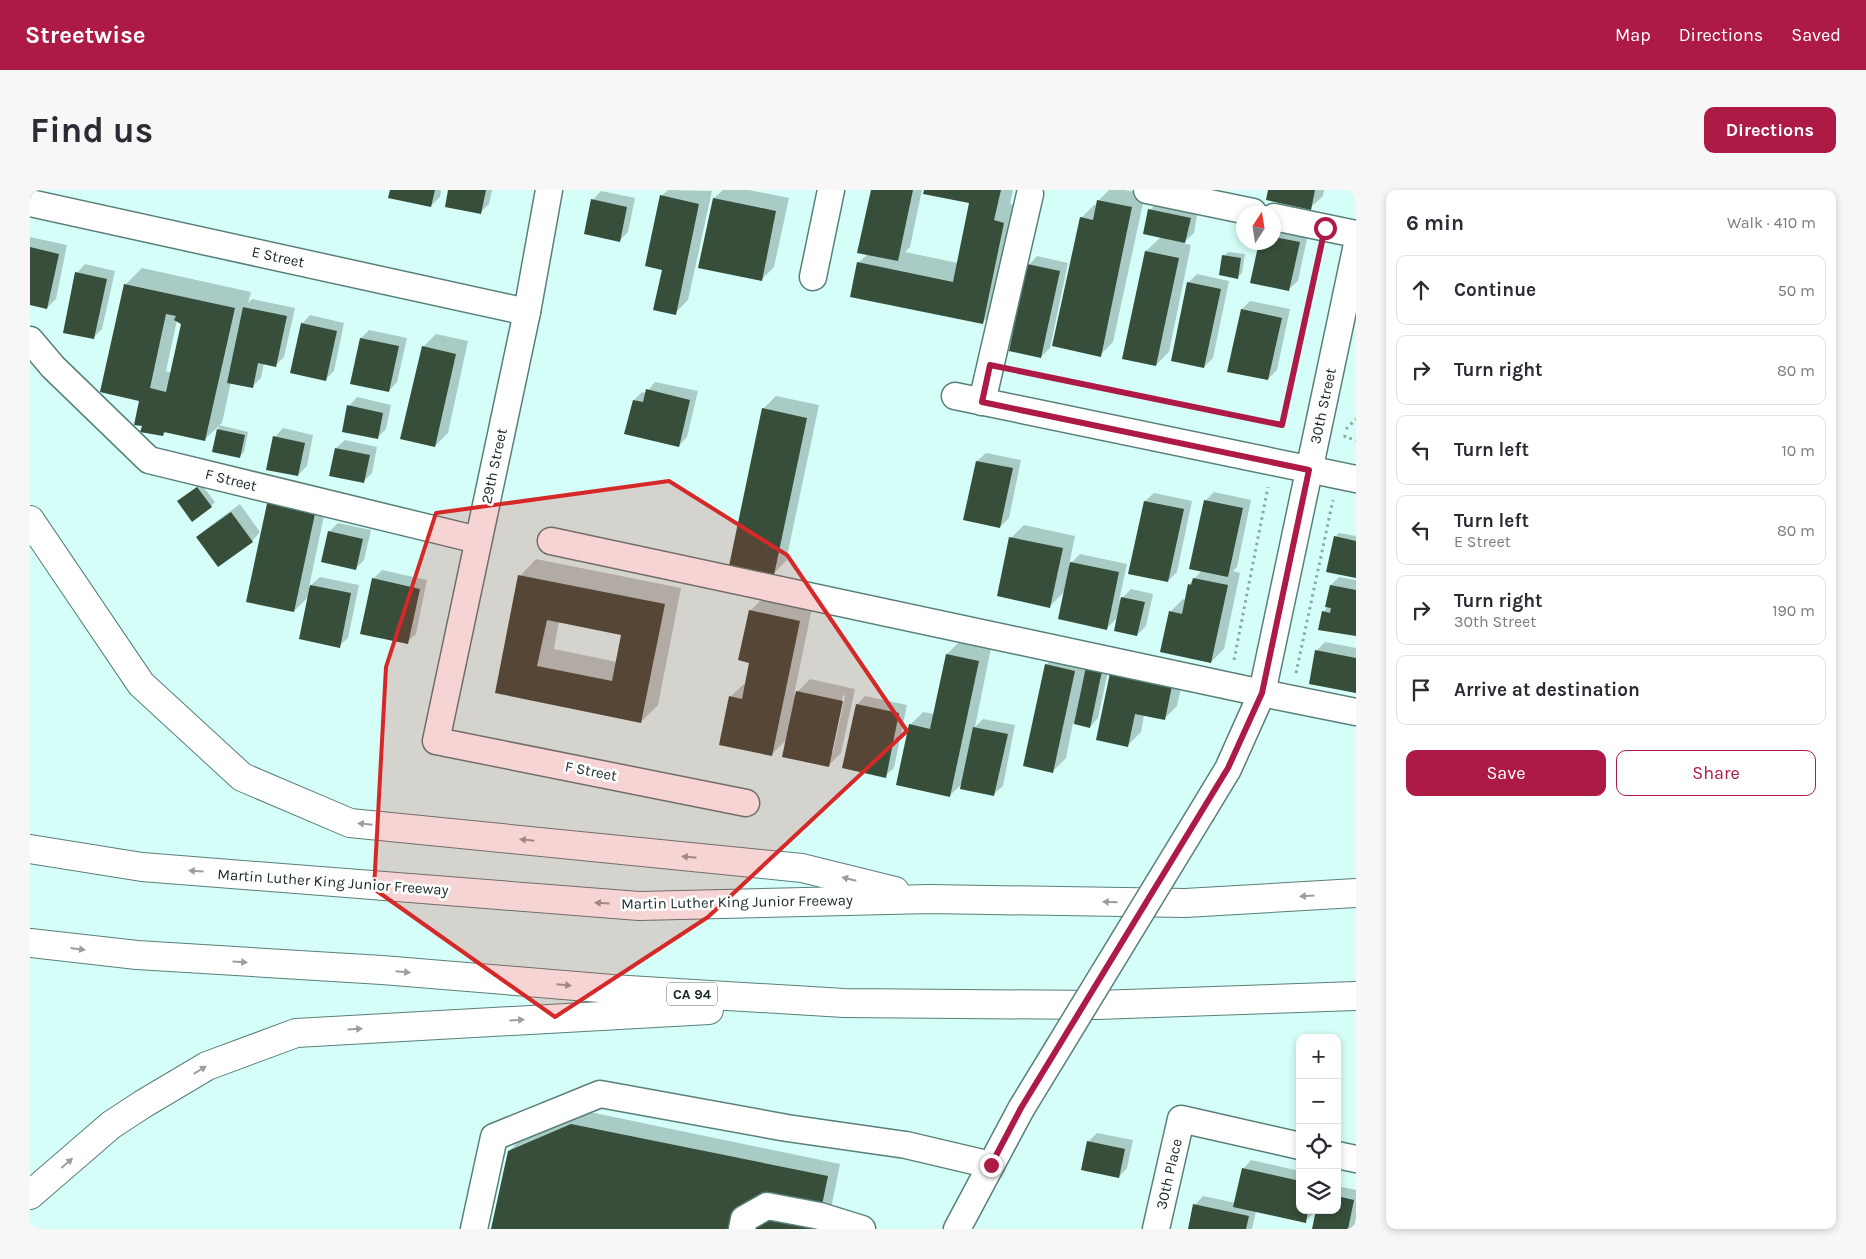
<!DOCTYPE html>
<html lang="en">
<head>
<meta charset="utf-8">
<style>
  body { margin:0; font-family:Karla,sans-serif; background:#f7f7f7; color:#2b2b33 }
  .controls { position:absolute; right:15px; bottom:15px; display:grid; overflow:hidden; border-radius:10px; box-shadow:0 2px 8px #0003 }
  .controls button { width:45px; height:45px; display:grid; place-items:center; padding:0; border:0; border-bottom:1px solid #e1e1e2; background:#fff; color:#2b2b33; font:25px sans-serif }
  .compass { position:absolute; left:1206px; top:15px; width:45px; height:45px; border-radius:50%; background:#fff; box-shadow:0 2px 8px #0003; rotate:12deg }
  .stop { position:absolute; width:15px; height:15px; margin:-11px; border:4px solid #ad1a46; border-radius:50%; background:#fff }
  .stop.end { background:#ad1a46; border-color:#fff; box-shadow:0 1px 5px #0008 }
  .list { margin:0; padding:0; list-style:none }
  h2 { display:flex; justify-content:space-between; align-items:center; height:65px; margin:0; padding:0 20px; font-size:21px }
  h2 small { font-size:16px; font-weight:400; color:#7c7c81 }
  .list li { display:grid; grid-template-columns:32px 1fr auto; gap:15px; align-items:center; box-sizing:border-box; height:70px; margin:0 10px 10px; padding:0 10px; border:1px solid #e1e1e2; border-radius:10px }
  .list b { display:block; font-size:19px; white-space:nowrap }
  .list p { margin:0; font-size:16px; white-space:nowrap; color:#7c7c81 }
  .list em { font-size:16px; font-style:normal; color:#7c7c81 }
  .actions { display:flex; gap:10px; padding:15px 20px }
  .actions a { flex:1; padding:11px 0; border:1px solid #ad1a46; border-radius:10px; text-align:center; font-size:18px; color:#ad1a46 }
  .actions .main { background:#ad1a46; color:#fff }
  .icon { flex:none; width:28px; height:28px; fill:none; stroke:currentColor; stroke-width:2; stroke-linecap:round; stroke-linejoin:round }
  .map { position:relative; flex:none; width:1326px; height:1039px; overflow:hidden; border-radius:10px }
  header { display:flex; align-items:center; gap:30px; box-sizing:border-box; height:70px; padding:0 25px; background:#ad1a46; color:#fff }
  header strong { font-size:24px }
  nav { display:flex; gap:28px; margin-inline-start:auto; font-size:18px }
  .intro { display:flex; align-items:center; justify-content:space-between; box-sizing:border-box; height:120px; padding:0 30px }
  h1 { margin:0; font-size:35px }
  .button { padding:12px 22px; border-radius:10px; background:#ad1a46; color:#fff; font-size:18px; font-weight:700 }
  main { display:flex; gap:30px; padding:0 30px }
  aside { flex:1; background:#fff; border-radius:10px; box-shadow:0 2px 8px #0003 }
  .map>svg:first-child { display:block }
  .shadow { fill:#0003; fill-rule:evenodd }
  .building { fill:#364e3a; fill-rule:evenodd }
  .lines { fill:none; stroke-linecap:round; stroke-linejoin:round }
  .minor-casing { stroke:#597f79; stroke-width:29 }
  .highway-casing { stroke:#597f79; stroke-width:30 }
  .path { stroke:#89a9a4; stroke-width:3; stroke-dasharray:2.5 4; stroke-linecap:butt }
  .minor { stroke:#fff; stroke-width:26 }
  .highway { stroke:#fff; stroke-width:28 }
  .minor-bridge-casing { stroke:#597f79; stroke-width:29; stroke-linecap:butt }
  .minor-bridge { stroke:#fff; stroke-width:26 }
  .oneway { fill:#989f9e }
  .route { stroke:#ad1a46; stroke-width:6 }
  .marked { fill:#d62828; fill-opacity:0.2; stroke:#d62828; stroke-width:4; stroke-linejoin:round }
  .labels { text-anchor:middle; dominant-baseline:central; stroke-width:5; stroke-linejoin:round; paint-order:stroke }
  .shield { fill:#fff; stroke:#5e6968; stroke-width:1 }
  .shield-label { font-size:14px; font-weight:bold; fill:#192927 }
  .street-label { font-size:15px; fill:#192927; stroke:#fff }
</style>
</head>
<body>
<header>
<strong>Streetwise</strong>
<nav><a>Map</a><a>Directions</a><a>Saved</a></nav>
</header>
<div class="intro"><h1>Find us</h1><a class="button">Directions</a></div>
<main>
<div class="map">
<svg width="1326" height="1039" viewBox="0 0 1326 1039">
  <rect width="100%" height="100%" fill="#d4fef7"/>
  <g class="shadow">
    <path d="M361 0H411L410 7 401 16Z"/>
    <path d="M420 0H462L459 14 450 23Z"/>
    <path d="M638 0 682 1 658 110 645 123 633 79 631 6Z"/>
    <path d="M693 0H719L759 8 744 77 731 90 670 77 684 8Z"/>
    <path d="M842 0H892L880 57 875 62 928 73 941 12 895 0H983L980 14 990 16 969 116 952 133 828 73 838 64Z"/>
    <path d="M1079 0H1094L1115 4 1083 152 1070 165 1051 28 1064 15H1067L1069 10Z"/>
    <path d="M1239 0H1294L1293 6 1280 18Z"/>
    <path d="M571 1 605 8 598 42 590 50 563 10Z"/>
    <path d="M1128 11 1168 20 1164 43 1153 53 1161 55 1139 162 1126 175 1116 61 1131 47 1120 20Z"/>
    <path d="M1244 37 1278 44 1268 91 1259 99 1244 52Z"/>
    <path d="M0 47 37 55 26 109 17 118 0 114Z"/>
    <path d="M1198 62 1215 64 1212 83 1208 87 1194 66Z"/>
    <path d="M1007 66 1038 73 1020 158 1011 167 999 75Z"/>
    <path d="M55 74 85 81 72 139 63 148 47 83Z"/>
    <path d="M112 78 221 102 218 113 222 109 265 118 254 167 246 175 234 173 231 188 222 197 201 192 192 233 189 235 218 242 214 262 210 266 183 261 189 236 175 249 137 241 133 245 113 235 95 95ZM147 130 153 134 142 183 136 181Z"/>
    <path d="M1167 84 1199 91 1183 168 1174 177 1158 93Z"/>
    <path d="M1220 111 1260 119 1247 180 1238 189 1212 119Z"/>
    <path d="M280 125 314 133 304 181 296 189 272 134Z"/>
    <path d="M339 140 377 148 367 192 359 201 331 148Z"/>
    <path d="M406 144 438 151 418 243 405 256 393 157Z"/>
    <path d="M625 192 668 201 657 247 649 256 604 210 612 202 616 203Z"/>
    <path d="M746 206 789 215 756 371 743 384 733 219Z"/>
    <path d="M327 207 361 215 356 239 347 248 319 216Z"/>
    <path d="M253 238 283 245 277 276 268 285 245 247Z"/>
    <path d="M315 250 347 257 342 283 333 292 306 258Z"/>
    <path d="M956 263 991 270 979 328 970 337 935 329 947 271Z"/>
    <path d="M171 294 185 312 181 316 152 308Z"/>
    <path d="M252 297 298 307 279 397 290 387 329 395 318 448 309 456 279 406 264 421Z"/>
    <path d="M1184 302 1221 310 1207 377 1203 381 1210 383 1194 459 1181 472 1140 422 1153 409 1156 410 1159 395 1172 380 1175 311Z"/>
    <path d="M1124 303 1162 311 1147 382 1138 391 1115 311Z"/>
    <path d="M210 314 230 342 222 351 167 347 176 339Z"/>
    <path d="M308 333 341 340 334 370 326 378 299 342Z"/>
    <path d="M994 335 1045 346 1039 375 1050 364 1097 374 1089 411 1101 399 1123 404 1116 436 1107 445 1088 427 1077 438 1035 401 1020 416 981 348Z"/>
    <path d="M1309 343 1326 346V387L1305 347Z"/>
    <path d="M506 369 651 398 628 515 611 532 466 502 490 386ZM529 431 593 444 587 472 524 459Z"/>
    <path d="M352 380 397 390 386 444 377 452 343 389Z"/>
    <path d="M1309 387 1326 390V445L1293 422 1298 417 1301 395Z"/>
    <path d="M733 408 782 418 764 505 780 489 825 499 811 563 798 576 757 549 741 565 701 506 714 494H716L721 472 720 421ZM813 505 815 506 803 562H801Z"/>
    <path d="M930 451 961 458 945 537 953 529 985 535 973 596 964 604 933 593 920 605 880 535 893 522 904 524 917 464Z"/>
    <path d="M1295 452 1326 458V502L1287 460Z"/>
    <path d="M1029 462 1057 468 1055 480 1066 469 1080 472 1068 528 1060 537 1043 533 1036 568 1023 581 1016 475Z"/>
    <path d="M1094 471 1154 484 1147 516 1134 529 1114 525 1111 542 1098 555Z"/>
    <path d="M835 506 877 515 864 578 855 586 827 515Z"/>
    <path d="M555 921 810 974 797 1039H462L479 961 492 948Z"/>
    <path d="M1067 943 1103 950 1097 978 1089 987 1053 979 1059 951Z"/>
    <path d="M1221 970 1270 981V1020H1284V1023L1275 1031 1226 1021 1222 1039H1159L1165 1015 1173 1006 1206 1013 1213 979Z"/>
    <path d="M1307 996 1326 1000V1029L1324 1039H1283L1307 1020Z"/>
  </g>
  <g class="building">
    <path d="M360 0H405L401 17 358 8Z"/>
    <path d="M418 0H456L451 24 415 17Z"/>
    <path d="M841 0H883L868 71 827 63Z"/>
    <path d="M894 0H971L964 30 974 33 953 134 820 107 827 72 923 92 939 13 893 4Z"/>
    <path d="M1238 0H1285L1281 20 1236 10Z"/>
    <path d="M630 5 669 14 646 125 623 120 632 80 615 76Z"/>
    <path d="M683 8 746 21 732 91 668 78Z"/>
    <path d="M561 9 597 17 590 52 554 44Z"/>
    <path d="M1067 10 1102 17 1071 167 1022 156 1050 27 1063 30Z"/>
    <path d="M1118 19 1161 28 1155 53 1113 44Z"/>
    <path d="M1244 47 1270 52 1259 101 1220 93 1229 52H1244Z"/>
    <path d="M0 57 29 64 17 119 0 115Z"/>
    <path d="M1115 61 1149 68 1126 176 1092 169Z"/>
    <path d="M1192 65 1211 68 1208 89 1189 85Z"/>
    <path d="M997 74 1030 81 1011 168 979 161Z"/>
    <path d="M45 82 77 89 64 149 33 143Z"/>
    <path d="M1157 92 1191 99 1174 178 1141 171Z"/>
    <path d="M94 94 205 118 175 251 134 242 133 246 110 242 112 236 104 235 109 211 70 202ZM136 124 146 126 144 130 151 134 136 202 120 198Z"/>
    <path d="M213 117 257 126 246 177 228 173 223 198 197 193Z"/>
    <path d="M1211 119 1252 128 1238 190 1197 182Z"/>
    <path d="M271 133 307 141 296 191 260 183Z"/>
    <path d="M330 148 369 156 359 202 320 194Z"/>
    <path d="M392 156 426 164 405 257 370 249Z"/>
    <path d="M616 199 660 210 649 257 594 244 603 210 613 212Z"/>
    <path d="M317 215 353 223 348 249 312 242Z"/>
    <path d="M732 218 777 228 744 385 699 376Z"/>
    <path d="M187 239 215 245 210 268 182 262Z"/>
    <path d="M243 246 275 253 268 286 236 280Z"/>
    <path d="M305 258 340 265 334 293 299 286Z"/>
    <path d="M946 271 983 278 970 338 933 330Z"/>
    <path d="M167 297 182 317 162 332 147 311Z"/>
    <path d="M238 309 286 319 264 422 216 412Z"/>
    <path d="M1174 310 1213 318 1198 387 1159 379Z"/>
    <path d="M1114 311 1154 319 1138 392 1098 384Z"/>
    <path d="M201 322 223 352 188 377 166 347Z"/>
    <path d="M298 341 333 349 326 380 291 372Z"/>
    <path d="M1304 346 1326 351V388L1296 382Z"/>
    <path d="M979 347 1033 358 1020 418 967 406Z"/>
    <path d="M1040 372 1089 382 1077 440 1028 429Z"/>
    <path d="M488 385 635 414 611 533 465 503ZM517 430 591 445 582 491 507 476Z"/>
    <path d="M342 388 390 399 378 454 330 444Z"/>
    <path d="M1163 388 1198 395 1181 473 1130 462 1139 421 1152 424 1158 394 1161 395Z"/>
    <path d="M280 395 321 403 310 458 269 449Z"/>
    <path d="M1300 395 1326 400V446L1288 440 1292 421 1300 423 1301 418 1295 417Z"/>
    <path d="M1091 407 1115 412 1107 446 1084 441Z"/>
    <path d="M719 420 770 431 742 566 689 555 699 506 712 509 719 473 708 470Z"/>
    <path d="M1285 460 1326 468V503L1279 494Z"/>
    <path d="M916 464 949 471 920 607 866 595 879 534 900 539Z"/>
    <path d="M1015 474 1045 481 1023 583 993 576Z"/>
    <path d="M1056 477 1072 481 1060 538 1044 534Z"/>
    <path d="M1080 483 1142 496 1135 530 1105 524 1098 557 1066 550Z"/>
    <path d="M766 501 813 511 799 577 752 567Z"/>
    <path d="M826 514 869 523 856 588 812 578Z"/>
    <path d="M943 537 978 544 964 606 930 599Z"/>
    <path d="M541 934 798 986 787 1039H461L478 961Z"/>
    <path d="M1057 951 1095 959 1089 988 1051 980Z"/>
    <path d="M1212 978 1270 991V1020H1278L1276 1033 1203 1017Z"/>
    <path d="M1307 1006 1324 1010 1318 1039H1282L1286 1020H1307Z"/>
    <path d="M1163 1014 1219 1026 1216 1039H1158Z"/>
  </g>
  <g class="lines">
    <defs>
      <g id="minor">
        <path d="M519 0 497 122 406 551 716 613"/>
        <path d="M1117 0 1223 22"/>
        <path d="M0 13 497 122"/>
        <path d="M1244 27 1326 44"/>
        <path d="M783 87 801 0"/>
        <path d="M0 150 23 177 119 270 448 350"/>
        <path d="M925 206 1326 289"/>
        <path d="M952 212 1000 4"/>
        <path d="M521 351 1232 503 1326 522"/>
        <path d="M1172 622 1198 579 1232 503 1326 59"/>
        <path d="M1307 965 1326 969"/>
        <path d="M444 1039 464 947 570 904 757 938 876 955 961 975"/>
        <path d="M712 1039 714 1029 737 1016 790 1026 832 1039"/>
        <path d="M927 1039 991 919"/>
        <path d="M1126 1039 1151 929 1270 956"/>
      </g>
      <g id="highway">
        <path d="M0 330 111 494 212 587 320 633 772 678 865 701"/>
        <path d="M0 659 112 677 609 716 900 709 1155 713 1326 703"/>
        <path d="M0 753 107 765 352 780 582 799 814 813 1067 815 1326 806"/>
        <path d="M0 1005 81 935 113 914 177 876 266 843 679 820"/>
      </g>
    </defs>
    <use href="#minor" class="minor-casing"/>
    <use href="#highway" class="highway-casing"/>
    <g class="path">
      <path d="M986 180 1252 235 1289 63"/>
      <path d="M1316 239 1326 229"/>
      <path d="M1315 245V247L1326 250"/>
      <path d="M1204 470 1238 297"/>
      <path d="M1266 483 1303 310"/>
    </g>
    <use href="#minor" class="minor"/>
    <use href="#highway" class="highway"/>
    <defs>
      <path id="minor-bridge" d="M991 919 1172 622"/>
    </defs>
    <use href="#minor-bridge" class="minor-bridge-casing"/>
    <use href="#minor-bridge" class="minor-bridge"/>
  </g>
  <defs><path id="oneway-solid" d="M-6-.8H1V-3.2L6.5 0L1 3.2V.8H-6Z" transform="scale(1.25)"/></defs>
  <g class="oneway">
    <use href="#oneway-solid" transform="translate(335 634) rotate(-174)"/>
    <use href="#oneway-solid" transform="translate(497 650) rotate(-174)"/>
    <use href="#oneway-solid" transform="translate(659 667) rotate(-174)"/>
    <use href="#oneway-solid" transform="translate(166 681) rotate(-176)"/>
    <use href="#oneway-solid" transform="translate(819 689) rotate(-166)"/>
    <use href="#oneway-solid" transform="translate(1277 706) rotate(177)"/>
    <use href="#oneway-solid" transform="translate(1080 712) rotate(-179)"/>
    <use href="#oneway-solid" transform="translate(572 713) rotate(-176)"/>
    <use href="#oneway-solid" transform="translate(48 759) rotate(7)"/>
    <use href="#oneway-solid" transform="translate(210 772) rotate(3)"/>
    <use href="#oneway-solid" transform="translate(373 782) rotate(5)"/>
    <use href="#oneway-solid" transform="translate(534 795) rotate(5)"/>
    <use href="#oneway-solid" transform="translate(487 830) rotate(-3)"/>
    <use href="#oneway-solid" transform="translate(325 839) rotate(-4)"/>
    <use href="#oneway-solid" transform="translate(170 880) rotate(-31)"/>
    <use href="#oneway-solid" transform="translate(37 973) rotate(-41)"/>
  </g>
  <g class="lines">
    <path class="route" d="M961 975 991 918 1198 578 1232 503 1279 280 952 212 960 175 1252 235 1295 38"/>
  </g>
  <path class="marked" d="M639 291 757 365 877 541 678 727 525 827 344 699 356 477 406 323Z"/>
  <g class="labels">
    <rect class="shield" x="637" y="792.5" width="50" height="23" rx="4"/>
    <g class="shield-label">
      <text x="662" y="804">CA 94</text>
    </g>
    <g class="street-label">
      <text transform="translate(248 67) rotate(12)">E Street</text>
      <text transform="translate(1293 216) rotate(-78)">30th Street</text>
      <text transform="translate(464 276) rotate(-78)">29th Street</text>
      <text transform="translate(201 290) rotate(14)">F Street</text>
      <text transform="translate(561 581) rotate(11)">F Street</text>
      <text transform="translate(303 692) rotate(4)">Martin Luther King Junior Freeway</text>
      <text transform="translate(707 712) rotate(-1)">Martin Luther King Junior Freeway</text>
      <text transform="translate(1139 984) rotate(-77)">30th Place</text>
    </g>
  </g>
</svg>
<div class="controls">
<button>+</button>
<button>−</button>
<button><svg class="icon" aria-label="locate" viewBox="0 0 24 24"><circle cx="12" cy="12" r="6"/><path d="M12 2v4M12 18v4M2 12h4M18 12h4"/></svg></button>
<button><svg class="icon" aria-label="layers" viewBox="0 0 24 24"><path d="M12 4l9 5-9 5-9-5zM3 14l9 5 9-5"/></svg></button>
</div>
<svg class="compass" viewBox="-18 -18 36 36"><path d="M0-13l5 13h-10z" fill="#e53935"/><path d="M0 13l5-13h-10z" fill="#7c7c81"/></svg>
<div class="stop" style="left:1295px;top:38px"></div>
<div class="stop end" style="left:961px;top:975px"></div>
</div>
<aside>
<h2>6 min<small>Walk · 410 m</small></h2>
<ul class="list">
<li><svg class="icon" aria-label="ahead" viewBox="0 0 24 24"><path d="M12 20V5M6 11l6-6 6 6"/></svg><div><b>Continue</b></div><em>50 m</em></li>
<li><svg class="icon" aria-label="right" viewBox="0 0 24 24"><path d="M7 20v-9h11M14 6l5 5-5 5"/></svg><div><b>Turn right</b></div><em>80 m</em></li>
<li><svg class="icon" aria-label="left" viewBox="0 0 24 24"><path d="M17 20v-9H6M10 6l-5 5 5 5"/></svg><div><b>Turn left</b></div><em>10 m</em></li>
<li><svg class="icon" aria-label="left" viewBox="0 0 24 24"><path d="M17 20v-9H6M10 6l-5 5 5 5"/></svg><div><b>Turn left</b><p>E Street</p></div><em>80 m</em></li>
<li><svg class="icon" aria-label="right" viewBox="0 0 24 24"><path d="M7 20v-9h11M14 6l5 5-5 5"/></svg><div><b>Turn right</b><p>30th Street</p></div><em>190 m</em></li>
<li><svg class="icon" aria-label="arrive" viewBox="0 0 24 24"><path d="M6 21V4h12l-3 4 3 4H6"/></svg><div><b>Arrive at destination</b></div></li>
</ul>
<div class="actions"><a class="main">Save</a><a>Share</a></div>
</aside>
</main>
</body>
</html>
